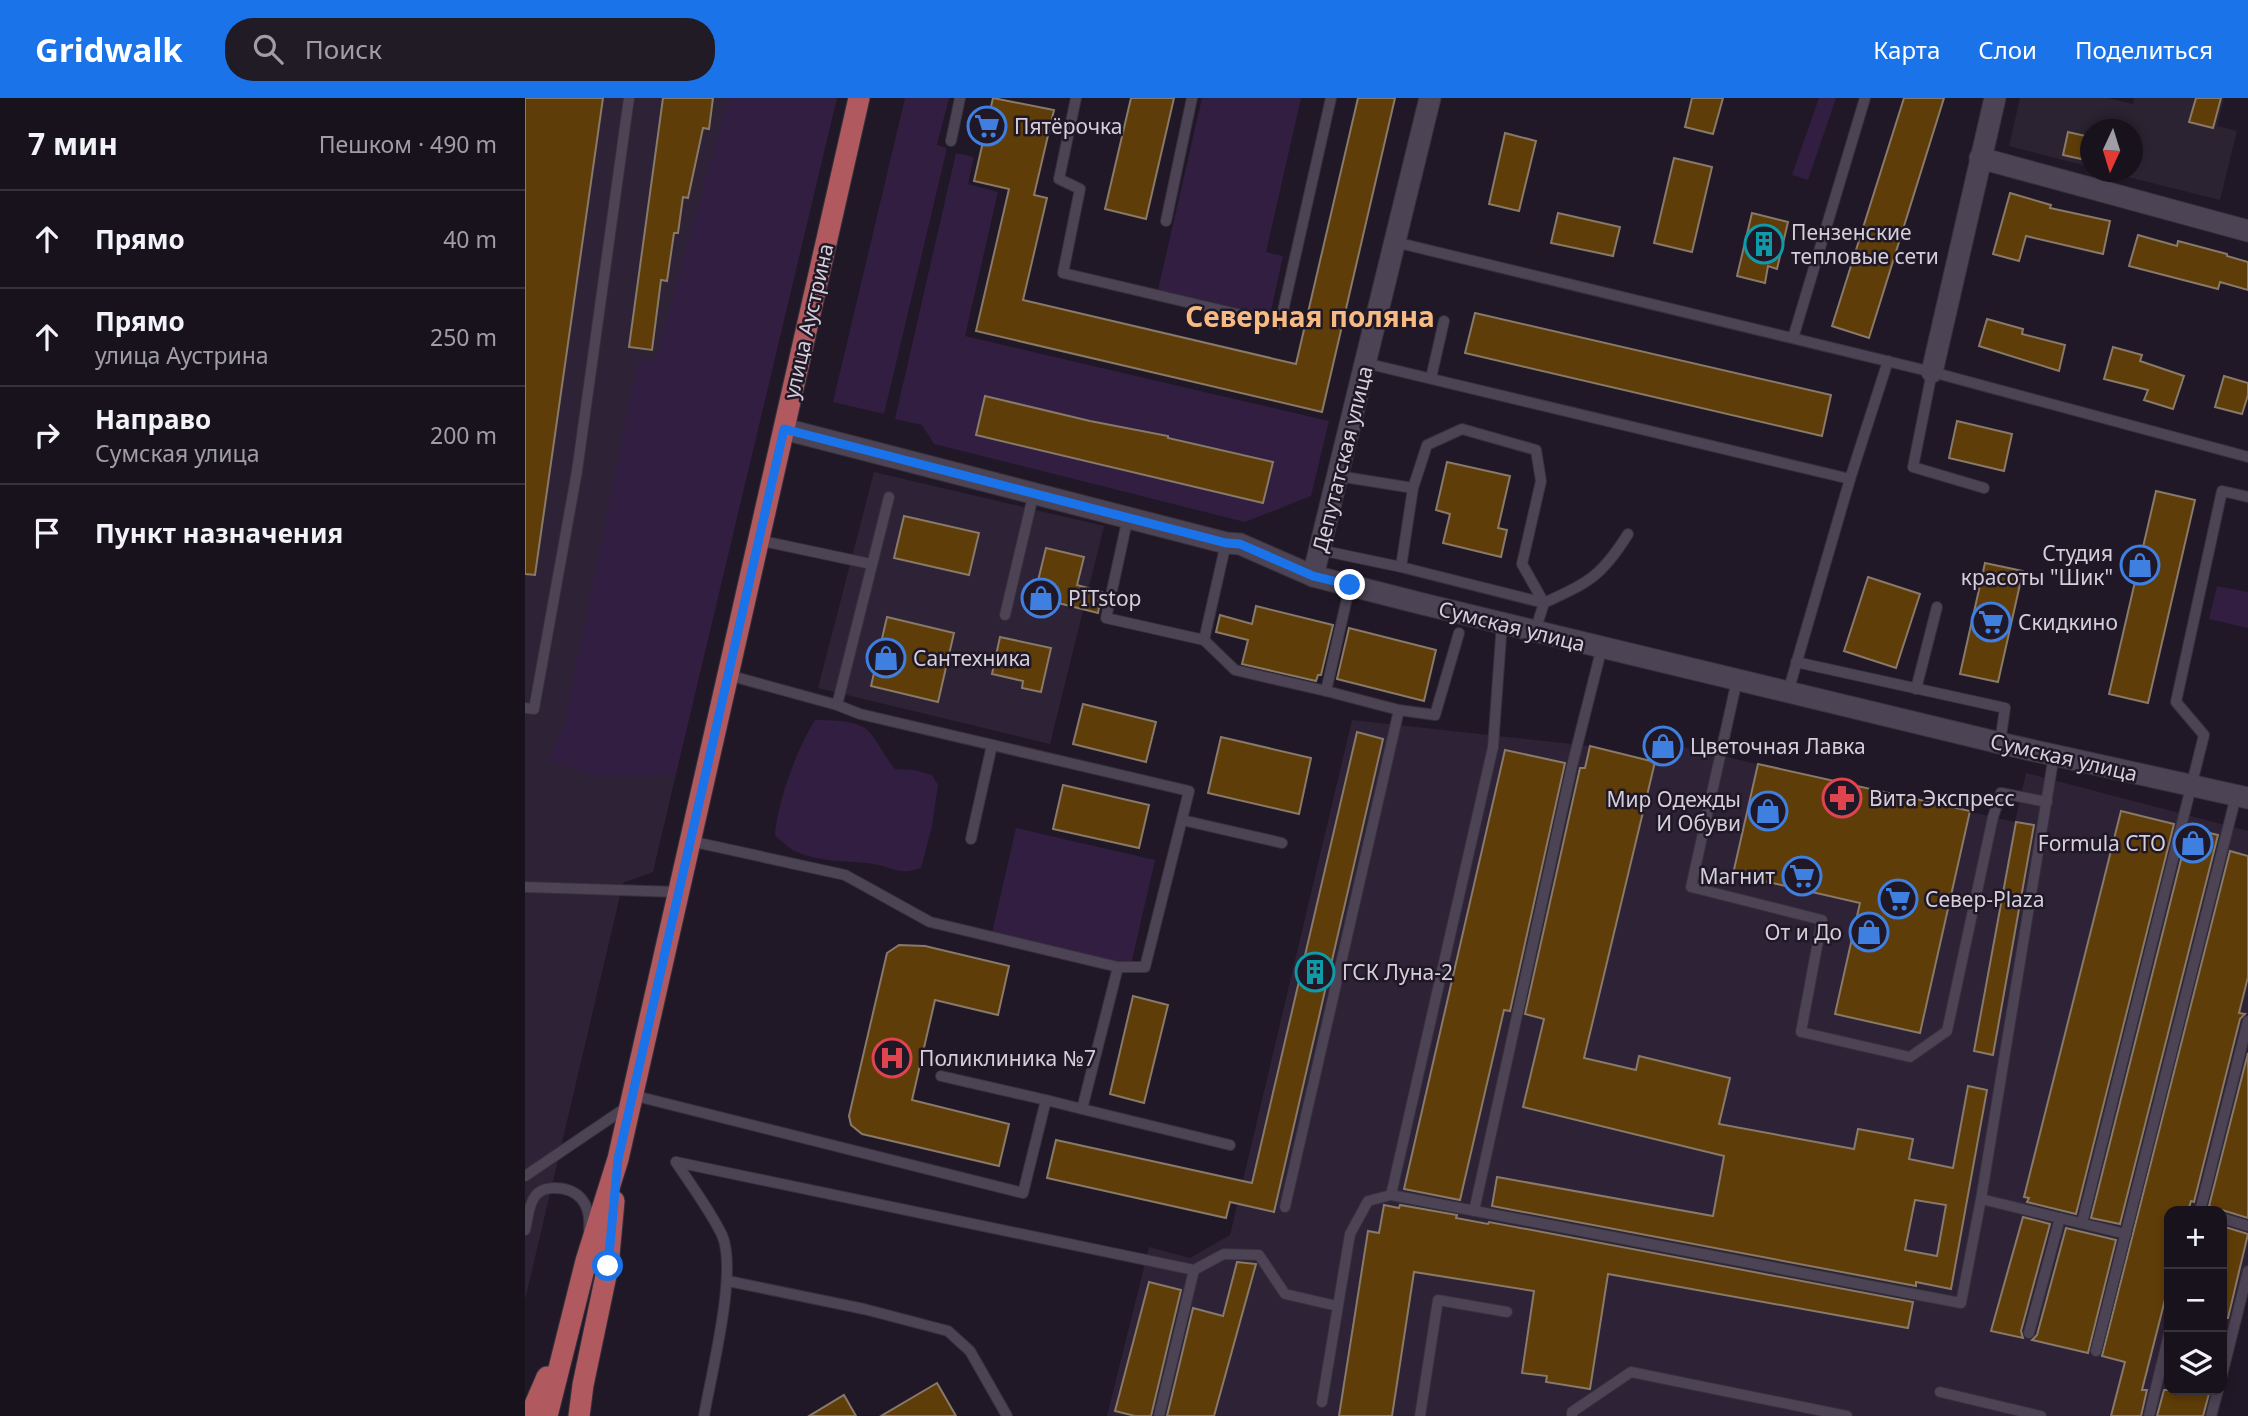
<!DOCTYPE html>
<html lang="ru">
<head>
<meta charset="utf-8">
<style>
  body { margin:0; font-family:"Noto Sans",sans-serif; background:#211b26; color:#f1f3f6 }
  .controls { position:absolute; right:21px; bottom:21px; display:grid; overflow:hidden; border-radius:14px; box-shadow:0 4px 10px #0003 }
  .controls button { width:63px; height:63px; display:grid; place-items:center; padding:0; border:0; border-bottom:2px solid #36323b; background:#18121d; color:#f1f3f6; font:35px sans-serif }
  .compass { position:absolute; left:1555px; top:21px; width:63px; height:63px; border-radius:50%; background:#18121d; box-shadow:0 4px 10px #0003; rotate:184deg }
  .stop { position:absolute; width:21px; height:21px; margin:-16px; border:5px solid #1a73e8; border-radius:50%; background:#fff }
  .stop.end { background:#1a73e8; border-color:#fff; box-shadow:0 2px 7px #0008 }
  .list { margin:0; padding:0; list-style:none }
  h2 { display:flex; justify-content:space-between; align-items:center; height:91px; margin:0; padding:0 28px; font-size:30px }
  h2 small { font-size:23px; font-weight:400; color:#9f9ea4 }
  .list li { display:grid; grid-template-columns:46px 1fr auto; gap:21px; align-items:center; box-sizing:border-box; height:98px; padding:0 28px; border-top:2px solid #36323b }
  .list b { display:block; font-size:26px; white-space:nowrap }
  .list p { margin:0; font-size:23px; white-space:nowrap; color:#9f9ea4 }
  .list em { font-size:23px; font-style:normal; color:#9f9ea4 }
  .icon { flex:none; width:38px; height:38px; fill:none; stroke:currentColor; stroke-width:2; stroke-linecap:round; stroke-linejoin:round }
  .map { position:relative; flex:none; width:1723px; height:1318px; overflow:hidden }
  header { display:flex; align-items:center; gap:42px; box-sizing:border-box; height:98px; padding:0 35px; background:#1a73e8; color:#fff }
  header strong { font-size:33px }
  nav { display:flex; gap:38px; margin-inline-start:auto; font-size:24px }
  .search { width:490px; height:63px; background:#211b26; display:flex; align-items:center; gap:18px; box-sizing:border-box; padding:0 24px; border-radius:28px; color:#9f9ea4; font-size:26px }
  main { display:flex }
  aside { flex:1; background:#18121d }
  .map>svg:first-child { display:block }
  .built { fill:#2d2236; fill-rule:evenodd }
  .education { fill:#2b2331 }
  .green { fill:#311e41 }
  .building { fill:#5f3d08; stroke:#887969; stroke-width:2; fill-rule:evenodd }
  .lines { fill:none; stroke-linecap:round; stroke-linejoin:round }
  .lane-casing { stroke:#36313b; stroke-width:12 }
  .street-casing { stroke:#36313b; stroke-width:23 }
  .secondary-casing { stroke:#36313b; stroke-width:23 }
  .primary-casing { stroke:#36313b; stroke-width:23 }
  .lane { stroke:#4c4354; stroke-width:10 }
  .street { stroke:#4c4354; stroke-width:21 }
  .secondary { stroke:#4c4354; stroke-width:21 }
  .primary { stroke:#b05a5f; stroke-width:21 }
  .route { stroke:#1a73e8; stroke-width:9 }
  .labels { text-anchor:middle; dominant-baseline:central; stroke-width:5; stroke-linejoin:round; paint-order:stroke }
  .poi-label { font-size:21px; fill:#d4cfd9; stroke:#201827; text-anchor:start }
  .street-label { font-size:21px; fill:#d4cfd9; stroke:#201827 }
  .district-label { font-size:28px; font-weight:bold; fill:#f6ba82; stroke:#201827 }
</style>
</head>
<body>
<header>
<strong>Gridwalk</strong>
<div class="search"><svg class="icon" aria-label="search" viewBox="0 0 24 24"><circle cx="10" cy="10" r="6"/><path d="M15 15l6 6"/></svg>Поиск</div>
<nav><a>Карта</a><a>Слои</a><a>Поделиться</a></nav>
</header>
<main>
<aside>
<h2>7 мин<small>Пешком · 490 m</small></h2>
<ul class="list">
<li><svg class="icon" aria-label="ahead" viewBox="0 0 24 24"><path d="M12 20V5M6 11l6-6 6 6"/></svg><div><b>Прямо</b></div><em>40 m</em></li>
<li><svg class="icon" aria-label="ahead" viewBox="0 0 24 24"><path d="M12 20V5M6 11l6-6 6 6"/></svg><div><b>Прямо</b><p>улица Аустрина</p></div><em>250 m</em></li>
<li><svg class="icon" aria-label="right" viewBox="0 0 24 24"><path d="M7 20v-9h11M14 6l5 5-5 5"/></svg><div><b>Направо</b><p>Сумская улица</p></div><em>200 m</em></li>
<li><svg class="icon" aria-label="arrive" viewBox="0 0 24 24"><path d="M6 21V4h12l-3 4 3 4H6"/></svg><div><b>Пункт назначения</b></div></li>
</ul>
</aside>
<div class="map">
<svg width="1723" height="1318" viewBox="0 0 1723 1318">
  <rect width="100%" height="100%" fill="#201827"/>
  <g class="built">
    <path d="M0 0H290L151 676 128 774 98 785 0 1202Z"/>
    <path d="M349 374 579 428 525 646 293 590Z"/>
    <path d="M827 622 1065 648 1130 664 1135 644 1490 724 1501 675 1723 733V1193L1693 1318H582L624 1149 665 1160 705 1137ZM1644 1113H1697V1292H1644Z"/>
  </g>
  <path class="education" d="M1495 0H1583L1608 6 1609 0H1699L1692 28 1712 33 1695 102 1583 74H1608V32H1566L1565 69 1484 48Z"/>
  <g class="green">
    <path d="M203 0H312L151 676 78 679 22 662 38 631 113 262 130 263Z"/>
    <path d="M380 0H424L412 47 422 50 359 316 308 304Z"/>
    <path d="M677 0H776L741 154 758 158 745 217 633 192Z"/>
    <path d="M1294 0H1311L1283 82 1267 77Z"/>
    <path d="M431 55 449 59 443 86 473 94 440 238 804 323 786 398 720 424 409 346 397 327 370 321Z"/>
    <path d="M1692 488 1723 494V530L1684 521Z"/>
    <path d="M290 622C306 622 326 622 340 630 348 635 362 662 370 671L389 672 407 677 413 687 407 728 396 770C374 778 369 769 348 766 323 762 297 765 272 754 264 751 257 743 250 738 252 704 272 651 290 622Z"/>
    <path d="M491 730 630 762 606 867 467 835Z"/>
  </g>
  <g class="building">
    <path d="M0 0H78L10 477 0 476Z"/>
    <path d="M138 0H188L184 31 178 30 163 100 158 99 153 135H149L142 183 136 182 127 252 104 249Z"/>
    <path d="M468 0 529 12 509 97 522 100 498 202 771 266 833 0H870L797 314 451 233 484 91 449 83Z"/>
    <path d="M606 0H649L621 121 580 111Z"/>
    <path d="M1167 0H1198L1188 36 1160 29Z"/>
    <path d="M1379 0H1419L1344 240 1307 228Z"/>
    <path d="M1671 0H1696L1688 30 1664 24Z"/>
    <path d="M1543 34 1565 39V63L1538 57Z"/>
    <path d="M980 35 1011 43 994 113 964 106Z"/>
    <path d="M1149 60 1187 69 1167 154 1129 145Z"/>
    <path d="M1485 95 1526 107 1525 110 1585 123 1578 156 1501 138 1494 163 1468 156Z"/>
    <path d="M1033 115 1095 129 1088 158 1026 145Z"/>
    <path d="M1227 115 1263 124 1252 171 1243 168 1240 185 1212 178Z"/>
    <path d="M1613 137 1652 148 1653 143 1702 156V158L1723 164V192L1695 184 1693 191 1604 168Z"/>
    <path d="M950 215 1306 297 1297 338 940 255Z"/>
    <path d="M1462 221 1498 231 1497 236 1540 247 1534 273 1454 248Z"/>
    <path d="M1588 249 1617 257 1615 263 1659 278 1648 311 1619 302 1623 292 1579 281Z"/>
    <path d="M1699 278 1723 285V297L1717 316 1690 309Z"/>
    <path d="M460 298 565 323 643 338V340L748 364 738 405 451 337Z"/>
    <path d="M1432 323 1487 336 1479 373 1424 360Z"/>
    <path d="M922 364 985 378 973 430 982 432 976 459 918 445 925 416 911 412Z"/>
    <path d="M1631 393 1670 402 1623 605 1584 596Z"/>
    <path d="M379 418 454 435 444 477 369 460Z"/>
    <path d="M521 450 559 459 552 487 577 494 573 515 509 499Z"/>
    <path d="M1460 465 1498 473 1473 584 1435 576Z"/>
    <path d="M1343 479 1395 496 1371 570 1319 553Z"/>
    <path d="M731 508 808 527 796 577H793L791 583 717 566 723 542 691 534 695 517 727 526Z"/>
    <path d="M362 519 429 535 413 604 346 588Z"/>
    <path d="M824 530 911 552 899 603 812 581Z"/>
    <path d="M475 539 526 550 516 594 497 590 498 583 467 576Z"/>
    <path d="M558 606 631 624 621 664 548 646Z"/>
    <path d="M832 634 858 641 749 1114 705 1104 701 1120 522 1080 531 1042 727 1085Z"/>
    <path d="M696 639 786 660 774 716 683 695Z"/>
    <path d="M1065 648 1130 664 1059 960 1111 972 1114 958 1205 980 1194 1026 1329 1051 1333 1031 1388 1041 1384 1061 1428 1070 1443 988 1462 992 1426 1191 1391 1184V1188L967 1108 972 1079 1188 1118 1199 1058 998 1009 1019 921 1000 916 1055 670H1060ZM1390 1102 1421 1107 1412 1158 1380 1152Z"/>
    <path d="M980 652 1040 665 985 913 979 912 935 1102 879 1091Z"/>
    <path d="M1233 666 1445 713 1395 935 1310 916 1335 805 1208 776Z"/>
    <path d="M538 687 624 707 614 750 528 731Z"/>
    <path d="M1596 713 1649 726 1551 1116 1502 1104 1504 1100 1499 1099Z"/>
    <path d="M1491 724 1509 727 1468 957 1449 953Z"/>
    <path d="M1664 730 1693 737 1595 1126 1566 1120Z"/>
    <path d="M1705 753 1723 758V879L1714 915 1720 916 1715 921 1669 1104 1666 1103 1663 1113H1644V1186L1617 1292H1622L1616 1318H1586L1600 1264 1577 1258Z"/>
    <path d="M374 847 400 848 484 868 473 917 410 902 387 1002 484 1026 474 1068 337 1036 326 1027 324 1018 362 855Z"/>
    <path d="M608 898 643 907 619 1005 585 996Z"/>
    <path d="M1723 955V1120L1684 1108Z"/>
    <path d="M859 1107 874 1110 875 1107 932 1117 931 1120 963 1126 964 1124 1388 1204 1383 1230 1083 1176 1065 1291 1021 1284 1022 1278 997 1275 1009 1193 889 1174 867 1318H814L843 1133 854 1135Z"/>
    <path d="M1498 1119 1525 1126 1496 1233 1498 1240 1466 1233Z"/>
    <path d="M1697 1128 1723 1136 1703 1220H1697Z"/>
    <path d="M1541 1130 1591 1142 1563 1255 1507 1242 1512 1237Z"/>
    <path d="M712 1164 731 1166 689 1318H642L668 1210 698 1218Z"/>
    <path d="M624 1184 656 1192 626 1318H610L590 1313Z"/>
    <path d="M412 1285 431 1318H356Z"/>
    <path d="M1639 1292H1685L1678 1318H1632Z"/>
    <path d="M319 1297 331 1318H284Z"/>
  </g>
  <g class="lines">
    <defs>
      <g id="lane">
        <path d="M551 0 534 81 555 91 538 175 755 226 806 0"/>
        <path d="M426 43 435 0"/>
        <path d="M641 123 667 0"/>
        <path d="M870 144 1407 274 1723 359"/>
        <path d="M1268 240 1340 0"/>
        <path d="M840 265 1325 381"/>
        <path d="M1407 274 1388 369 1459 390"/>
        <path d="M906 280 919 223"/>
        <path d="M937 331 1011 352 1016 383 997 466 1019 505 876 469 888 390 902 347Z"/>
        <path d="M813 378 888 390"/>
        <path d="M603 419 581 520 679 542 701 445"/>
        <path d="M233 442 346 466"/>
        <path d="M795 452 876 469"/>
        <path d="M825 487 801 593 874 612 910 617 934 535"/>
        <path d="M480 517 509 394"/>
        <path d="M977 525 968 649 866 1097 1436 1205 1456 1101 1529 657"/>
        <path d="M1010 533 1019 505C1064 484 1076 479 1103 436"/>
        <path d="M679 542 710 572 801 593"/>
        <path d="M1271 564 1480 610 1475 645"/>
        <path d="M203 577 312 607 364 399"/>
        <path d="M1212 582 1166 789 1297 822 1276 934 1385 959 1422 933 1468 719 1476 695 1522 704"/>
        <path d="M1391 591 1412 509"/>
        <path d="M1263 594 1325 381 1363 263"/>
        <path d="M0 610 9 611 52 373 104 0"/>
        <path d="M657 722 757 745"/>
        <path d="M446 741 467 647"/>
        <path d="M165 743 320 777 405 824 593 869"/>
        <path d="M0 789 153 794"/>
        <path d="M416 978 521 1002"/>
        <path d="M107 997 498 1095 521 1002 557 1011 593 869H620L664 693 335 616 312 607"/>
        <path d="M557 1011 705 1047"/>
        <path d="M151 1064 669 1172 699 1156 734 1157 760 1196 812 1208"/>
        <path d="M151 1064C166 1087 185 1112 197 1137 213 1173 186 1276 179 1318"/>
        <path d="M0 1078 102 1009"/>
        <path d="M1456 1101 1601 1136"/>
        <path d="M760 1109 874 612"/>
        <path d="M949 1113 1047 668 1077 549"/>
        <path d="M1675 1113 1723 923"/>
        <path d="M1697 1120 1723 1128"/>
        <path d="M1557 1125 1679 637 1651 604 1697 393 1723 399"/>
        <path d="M0 1132C3 1120 4 1103 13 1095 18 1091 24 1090 29 1090 55 1090 66 1107 64 1131"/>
        <path d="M203 1183 339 1211 423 1233 445 1253 482 1318"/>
        <path d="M1504 1235 1535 1120"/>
        <path d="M1571 1253 1711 698"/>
        <path d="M1697 1277 1723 1173"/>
        <path d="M1415 1294 1516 1318"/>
        <path d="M797 1304 825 1136 843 1103 866 1097"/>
        <path d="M634 1318 669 1172"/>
        <path d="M895 1318 913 1202 982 1214"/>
        <path d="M1047 1318V1314L1106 1274 1322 1318"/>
        <path d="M1624 1318 1644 1236"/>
        <path d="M1686 1318 1693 1292"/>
      </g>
      <g id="street">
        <path d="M1455 60 1723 133"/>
        <path d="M1407 274 1470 0"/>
        <path d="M788 478 905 0"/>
      </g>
      <path id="secondary" d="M259 331 701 445 715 446 788 478 898 506 1479 646 1723 700"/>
      <g id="primary">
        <path d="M5 1318 22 1279"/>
        <path d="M22 1318 61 1163 93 1061 334 0"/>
        <path d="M54 1318 58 1287 83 1168 89 1103"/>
      </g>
    </defs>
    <use href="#lane" class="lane-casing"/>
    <use href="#street" class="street-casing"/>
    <use href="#secondary" class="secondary-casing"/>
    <use href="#primary" class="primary-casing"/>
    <use href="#lane" class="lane"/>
    <use href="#street" class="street"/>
    <use href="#secondary" class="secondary"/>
    <use href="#primary" class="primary"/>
  </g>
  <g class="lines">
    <path class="route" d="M83 1168 93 1061 259 331 701 445 715 446 788 478 825 487"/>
  </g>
  <defs>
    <symbol id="supermarket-ring" viewBox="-11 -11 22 22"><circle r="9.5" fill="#201827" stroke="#3f7fe0" stroke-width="1.5"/><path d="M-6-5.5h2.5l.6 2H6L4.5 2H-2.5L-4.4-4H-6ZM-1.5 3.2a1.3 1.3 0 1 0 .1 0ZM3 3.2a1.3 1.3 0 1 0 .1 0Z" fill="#3f7fe0"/></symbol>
    <symbol id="building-ring" viewBox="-11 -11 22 22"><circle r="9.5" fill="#201827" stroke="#0f9aa8" stroke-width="1.5"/><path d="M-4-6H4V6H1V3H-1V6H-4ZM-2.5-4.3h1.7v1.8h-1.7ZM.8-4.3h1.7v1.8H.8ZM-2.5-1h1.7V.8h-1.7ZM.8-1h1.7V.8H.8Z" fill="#0f9aa8"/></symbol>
    <symbol id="shop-ring" viewBox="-11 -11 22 22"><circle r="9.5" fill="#201827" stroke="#3f7fe0" stroke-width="1.5"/><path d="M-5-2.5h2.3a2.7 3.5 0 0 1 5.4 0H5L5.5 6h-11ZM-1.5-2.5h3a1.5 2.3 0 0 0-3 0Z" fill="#3f7fe0"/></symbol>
    <symbol id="pharmacy-ring" viewBox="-11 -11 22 22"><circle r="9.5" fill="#201827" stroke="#e0444e" stroke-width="1.5"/><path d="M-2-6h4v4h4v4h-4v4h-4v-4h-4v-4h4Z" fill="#e0444e"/></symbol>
    <symbol id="hospital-ring" viewBox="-11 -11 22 22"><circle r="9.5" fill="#201827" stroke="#e0444e" stroke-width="1.5"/><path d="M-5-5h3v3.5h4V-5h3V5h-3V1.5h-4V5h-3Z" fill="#e0444e"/></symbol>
  </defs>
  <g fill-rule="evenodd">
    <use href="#supermarket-ring" x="440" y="6" width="44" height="44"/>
    <use href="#building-ring" x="1217" y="124" width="44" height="44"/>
    <use href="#shop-ring" x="1593" y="445" width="44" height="44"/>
    <use href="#shop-ring" x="494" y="478" width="44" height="44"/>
    <use href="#supermarket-ring" x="1444" y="502" width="44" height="44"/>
    <use href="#shop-ring" x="339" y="538" width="44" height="44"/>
    <use href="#shop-ring" x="1116" y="626" width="44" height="44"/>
    <use href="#pharmacy-ring" x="1295" y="678" width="44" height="44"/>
    <use href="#shop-ring" x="1221" y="691" width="44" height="44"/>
    <use href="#shop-ring" x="1646" y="723" width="44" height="44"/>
    <use href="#supermarket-ring" x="1255" y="756" width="44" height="44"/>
    <use href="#supermarket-ring" x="1351" y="779" width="44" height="44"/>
    <use href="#shop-ring" x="1322" y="812" width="44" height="44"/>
    <use href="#building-ring" x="768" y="852" width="44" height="44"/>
    <use href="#hospital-ring" x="345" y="938" width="44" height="44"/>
  </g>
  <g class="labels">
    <g class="poi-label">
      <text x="489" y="28">Пятёрочка</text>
      <text x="1266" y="134">Пензенские<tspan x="1266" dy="24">тепловые сети</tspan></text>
      <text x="1588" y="455" text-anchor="end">Студия<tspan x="1588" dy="24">красоты "Шик"</tspan></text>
      <text x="543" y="500">PITstop</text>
      <text x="1493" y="524">Скидкино</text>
      <text x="388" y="560">Сантехника</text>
      <text x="1165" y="648">Цветочная Лавка</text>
      <text x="1344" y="700">Вита Экспресс</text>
      <text x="1216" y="701" text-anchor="end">Мир Одежды<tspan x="1216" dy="24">И Обуви</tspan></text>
      <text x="1641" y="745" text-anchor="end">Formula СТО</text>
      <text x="1250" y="778" text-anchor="end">Магнит</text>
      <text x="1400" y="801">Север-Plaza</text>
      <text x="1317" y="834" text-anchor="end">От и До</text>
      <text x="817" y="874">ГСК Луна-2</text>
      <text x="394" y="960">Поликлиника №7</text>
    </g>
    <g class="street-label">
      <text transform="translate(283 223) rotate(-77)">улица Аустрина</text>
      <text transform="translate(817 361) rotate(-76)">Депутатская улица</text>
      <text transform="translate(987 528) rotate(14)">Сумская улица</text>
      <text transform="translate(1539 659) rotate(13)">Сумская улица</text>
    </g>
    <g class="district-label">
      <text x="785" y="218">Северная поляна</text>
    </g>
  </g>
</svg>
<div class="controls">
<button>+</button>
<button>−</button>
<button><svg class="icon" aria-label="layers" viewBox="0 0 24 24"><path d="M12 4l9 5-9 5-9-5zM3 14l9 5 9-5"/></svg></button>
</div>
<svg class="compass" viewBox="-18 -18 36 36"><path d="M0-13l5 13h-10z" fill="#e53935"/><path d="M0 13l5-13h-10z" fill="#9f9ea4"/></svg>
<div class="stop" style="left:83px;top:1168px"></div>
<div class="stop end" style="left:825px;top:487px"></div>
</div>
</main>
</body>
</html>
